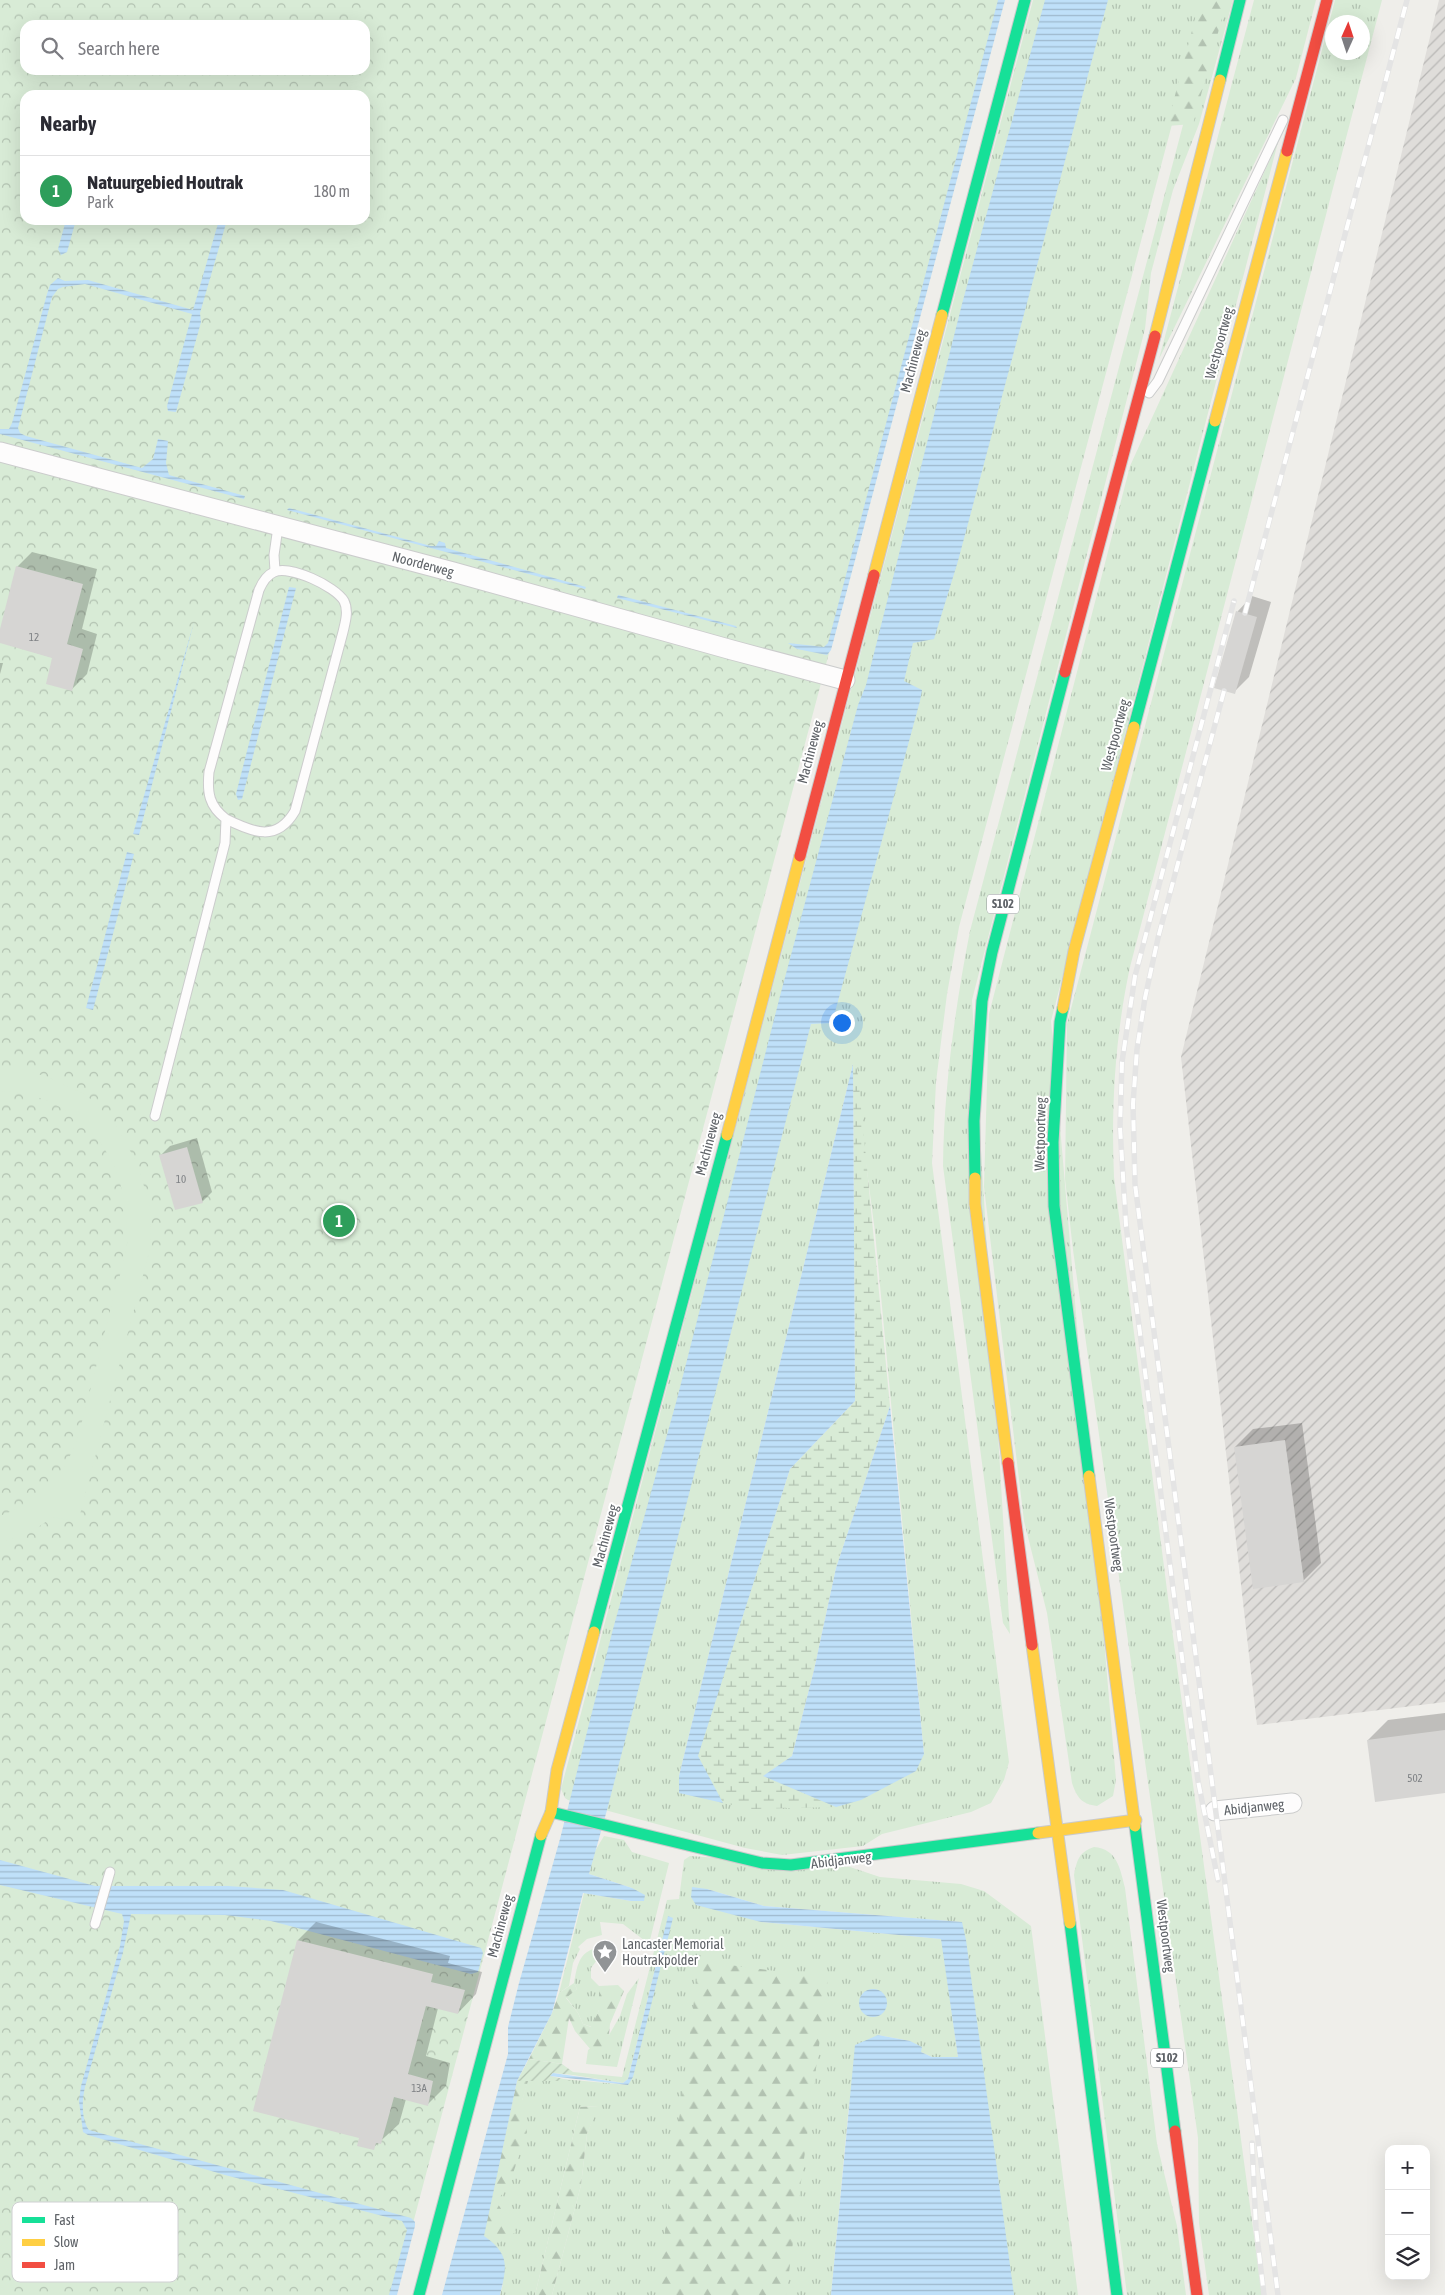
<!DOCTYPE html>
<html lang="en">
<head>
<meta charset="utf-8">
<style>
  body { margin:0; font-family:"Asap Condensed",sans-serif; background:#f7f7f7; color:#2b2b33 }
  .controls { position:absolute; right:15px; bottom:15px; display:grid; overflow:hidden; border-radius:10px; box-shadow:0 5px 20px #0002 }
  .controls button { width:45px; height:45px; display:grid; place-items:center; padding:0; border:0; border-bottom:1px solid #e1e1e2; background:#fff; color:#2b2b33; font:25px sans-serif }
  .compass { position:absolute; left:1325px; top:15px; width:45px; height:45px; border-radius:50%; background:#fff; box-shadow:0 5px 20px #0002; rotate:3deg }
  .you { position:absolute; left:841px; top:1022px; width:18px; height:18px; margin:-12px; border:4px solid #fff; border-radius:50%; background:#1a73e8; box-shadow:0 0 0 8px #1a73e833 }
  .badge { display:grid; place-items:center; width:32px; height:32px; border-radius:50%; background:#0b8043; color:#fff; font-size:16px; font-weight:700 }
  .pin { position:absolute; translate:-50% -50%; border:2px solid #fff; box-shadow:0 1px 5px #0006 }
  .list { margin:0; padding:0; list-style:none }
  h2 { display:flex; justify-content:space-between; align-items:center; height:65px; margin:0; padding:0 20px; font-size:21px }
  h2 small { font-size:16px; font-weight:400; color:#7c7c81 }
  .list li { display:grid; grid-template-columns:32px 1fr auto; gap:15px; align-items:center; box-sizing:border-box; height:70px; padding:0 20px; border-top:1px solid #e1e1e2 }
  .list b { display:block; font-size:19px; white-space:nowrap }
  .list p { margin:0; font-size:16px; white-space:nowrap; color:#7c7c81 }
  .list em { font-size:16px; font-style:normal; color:#7c7c81 }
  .icon { flex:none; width:28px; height:28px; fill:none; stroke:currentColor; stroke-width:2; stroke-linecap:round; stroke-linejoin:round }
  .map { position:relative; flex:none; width:1445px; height:2295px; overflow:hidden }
  .search { position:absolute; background:#fff; box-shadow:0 5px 20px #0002; left:20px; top:20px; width:350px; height:55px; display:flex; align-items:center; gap:12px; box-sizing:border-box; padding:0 18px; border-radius:15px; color:#7c7c81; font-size:19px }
  .panel { position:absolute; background:#fff; box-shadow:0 5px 20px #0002; left:20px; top:90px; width:350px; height:135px; border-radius:15px }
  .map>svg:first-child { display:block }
  .industrial { fill:url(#industrial-furrows) }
  .grass { fill:url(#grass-tufts); fill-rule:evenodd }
  .forest { fill:url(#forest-firs) }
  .wetland { fill:url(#wetland-marsh) }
  .park { fill:url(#park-crowns); fill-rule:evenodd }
  .garden { fill:url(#garden-furrows) }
  .pitch { fill:#d8ebd6 }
  .water { fill:url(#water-rules) }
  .shadow { fill:#0003 }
  .building { fill:#d6d5d3 }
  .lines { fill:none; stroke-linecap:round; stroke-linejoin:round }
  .lane-casing { stroke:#cbcccc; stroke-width:11 }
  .street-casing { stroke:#cbcccc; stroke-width:21 }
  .fast-casing { stroke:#cacacb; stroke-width:13 }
  .slow-casing { stroke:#cacacb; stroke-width:13 }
  .jam-casing { stroke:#cacacb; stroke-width:13 }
  .lane { stroke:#fdfcfc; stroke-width:9 }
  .street { stroke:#fdfcfc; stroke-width:19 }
  .fast { stroke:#16e098; stroke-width:11 }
  .slow { stroke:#ffcf43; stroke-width:11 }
  .jam { stroke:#f24e42; stroke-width:11 }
  .rail-casing { stroke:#e4e4e4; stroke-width:5.5 }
  .rail { stroke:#fff; stroke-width:4; stroke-dasharray:11; stroke-linecap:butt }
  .labels { text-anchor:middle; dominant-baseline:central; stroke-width:4; stroke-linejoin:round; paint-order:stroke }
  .number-label { font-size:11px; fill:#7e8184 }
  .shield { fill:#fff; stroke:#8f9295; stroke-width:1 }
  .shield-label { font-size:12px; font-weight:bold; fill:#5f6368 }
  .street-label { font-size:14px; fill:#5f6368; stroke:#fff }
  .poi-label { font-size:14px; fill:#5f6368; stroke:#fff; text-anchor:start }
  .key { fill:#fff; stroke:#cfd0d2; stroke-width:1 }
  .key-label { font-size:14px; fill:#5f6368 }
</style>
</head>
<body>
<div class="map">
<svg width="1445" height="2295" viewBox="0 0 1445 2295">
  <defs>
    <pattern id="industrial-furrows" width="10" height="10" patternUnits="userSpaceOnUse" patternTransform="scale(1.25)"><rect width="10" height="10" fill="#dfddda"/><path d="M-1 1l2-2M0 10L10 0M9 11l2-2" fill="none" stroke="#b8b7b5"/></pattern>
    <pattern id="grass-tufts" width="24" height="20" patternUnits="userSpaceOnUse" patternTransform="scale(1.25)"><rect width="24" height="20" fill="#d8ebd6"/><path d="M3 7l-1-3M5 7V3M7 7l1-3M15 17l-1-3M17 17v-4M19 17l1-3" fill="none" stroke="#b2c2b1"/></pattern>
    <pattern id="forest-firs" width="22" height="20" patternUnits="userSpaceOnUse" patternTransform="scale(1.25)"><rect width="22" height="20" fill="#d8ebd6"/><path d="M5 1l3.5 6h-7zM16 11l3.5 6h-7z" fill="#b2c2b1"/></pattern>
    <pattern id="wetland-marsh" width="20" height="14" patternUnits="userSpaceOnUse" patternTransform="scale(1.25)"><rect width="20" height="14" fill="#d8ebd6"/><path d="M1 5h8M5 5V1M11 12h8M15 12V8" fill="none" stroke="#b2c2b1"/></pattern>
    <pattern id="park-crowns" width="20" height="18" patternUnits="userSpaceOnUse" patternTransform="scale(1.25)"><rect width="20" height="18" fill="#d8ebd6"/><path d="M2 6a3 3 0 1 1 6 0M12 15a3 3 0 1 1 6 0" fill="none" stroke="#b2c2b1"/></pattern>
    <pattern id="garden-furrows" width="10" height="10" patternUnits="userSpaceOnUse" patternTransform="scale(1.25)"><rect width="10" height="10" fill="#d8ebd6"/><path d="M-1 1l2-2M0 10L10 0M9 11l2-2" fill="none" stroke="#b2c2b1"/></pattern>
    <pattern id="water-rules" width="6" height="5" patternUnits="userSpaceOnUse" patternTransform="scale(1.25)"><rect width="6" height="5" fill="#bfe0f9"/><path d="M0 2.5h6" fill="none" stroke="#9eb9cd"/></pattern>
  </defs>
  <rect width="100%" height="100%" fill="#efeeea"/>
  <path class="industrial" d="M1439 0H1445V1702L1257 1725 1181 1057Z"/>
  <g class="grass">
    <path d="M1033 0H1205L959 927 947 994 936 1082 932 1163 1009 1762 1004 1780 991 1803 971 1812 882 1834 863 1846 782 1855 745 1848 568 1800 565 1798 561 1789ZM853 1064 875 1232 924 1754 679 1793V1776Z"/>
    <path d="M1216 0H1233L1199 124 1173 190 1151 273 1145 329 972 1000 1010 1634 1003 1623 943 1166C944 1087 955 1008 970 931Z"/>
    <path d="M1254 0H1316L1296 78 1159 359Z"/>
    <path d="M1335 0H1382L1130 967C1115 1037 1111 1106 1114 1177L1172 1629 1262 2295H1209L1199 2223 1198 2138 1073 1250 1065 1179 1067 1024ZM1332 22H1362V52H1332Z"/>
    <path d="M1278 142 1051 1021 1116 1780 1113 1796 1097 1806C1082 1804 1077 1798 1072 1783L1047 1613 1024 1521 984 1187 989 1014 1130 466Z"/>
    <path d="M604 1836 624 1840 632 1852 669 1863 649 1944 623 1924 600 1922 602 1935 587 1939 578 1947 580 1949 573 1963 569 1986 559 1993 584 1893 631 1901 632 1888 589 1874 595 1851Z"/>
    <path d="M1094 1847C1117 1849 1120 1868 1125 1888L1157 2144 1177 2226 1186 2295H1127L1074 1875C1077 1860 1079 1852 1094 1847Z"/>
    <path d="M690 1856 850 1867 880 1877 961 1884 984 1891 1031 1926 1078 2295H1013L961 1922 764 1906 707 1889 761 1922 942 1939 958 2057H932L921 2052 910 2041 878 2035 849 2104 831 2295H552L581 2185 587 2134 598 2106 580 2107 535 2295H500L503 2284 483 2236 529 2076 628 2085 668 1916 628 2079 623 2083 573 2075V2072L622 2077 667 1900 679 1899 684 1860Z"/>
    <path d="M603 1946 604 1959 597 1960 591 1968V1978L599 1986V2010L592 2027 583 2024 578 2013 566 1997 577 1989 574 1983C578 1962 579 1951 603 1946Z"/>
    <path d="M639 1978 617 2067 586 2064 588 2050 609 2035 620 2016 627 1994Z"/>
  </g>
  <g class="forest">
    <path d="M1200 0H1227L1193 124 1167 126Z"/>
    <path d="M699 1961 828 1978 786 2295H657Z"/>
    <path d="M574 1983 577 1989 566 1998 578 2013 583 2024 591 2027 599 2010V1986L618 1985 624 1991 610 2024 608 2046 591 2050 575 2031 569 2018 562 2064 529 2059 552 2013 559 1993Z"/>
    <path d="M517 2081H528L522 2101 527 2132 508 2188 496 2201 516 2232 499 2243 483 2236Z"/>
    <path d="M599 2106 587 2134 581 2185 552 2295H535L580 2107Z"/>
  </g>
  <path class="wetland" d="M853 1064 857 1065 890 1406 836 1568 814 1670 792 1756 764 1776 836 1807 752 1809 723 1803 697 1756 790 1469 855 1401Z"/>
  <path class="park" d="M0 0H1002L394 2295H0ZM25 25H365V70H25ZM25 95H365V220H25Z"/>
  <path class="garden" d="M529 2059 562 2064 573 2072V2075L553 2073 551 2076 572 2081H517Z"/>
  <path class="pitch" d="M0 1067H12L45 1076 86 1095 114 1122 137 1163 150 1206 151 1245 78 1522 53 1517 28 1534 0 1543V1516L31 1503 62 1471 76 1444C88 1400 99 1355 110 1311 116 1289 123 1267 127 1244 128 1236 126 1226 126 1218 123 1148 72 1093 0 1091Z"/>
  <g class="water">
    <path d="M998 0H1005L831 650 827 655 797 649 788 643 824 647 828 643Z"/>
    <path d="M1045 0H1108L958 561 934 639 913 643 904 681 922 690 920 701 832 1023 811 1024 607 1810 589 1874 632 1888 645 1895 644 1901H631L583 1893 552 2013 517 2081 484 2236C510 2254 507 2266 500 2295H442L508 2054V2027L519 1983 560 1839 613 1629 677 1399 780 996 858 705 866 685 962 304Z"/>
    <path d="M66 220H76L67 252 61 255 58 249Z"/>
    <path d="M219 220H227L200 313 201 322 176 412 168 411 167 406 192 314 85 284 63 287 58 289 52 297 18 428 20 433 26 436 142 468 153 459 158 439 168 441 166 463 169 475 245 496 244 499 0 434V429H9L12 423 47 294 50 285 58 278 65 281 88 280 193 310Z"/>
    <path d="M289 508 431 546H436L439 541 445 543 446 548 453 550 586 587 585 589 287 510Z"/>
    <path d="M289 587 296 588 295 592 242 799 238 800 236 794Z"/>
    <path d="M618 595 736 626 737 628 617 598Z"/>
    <path d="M194 622 139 835 133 834Z"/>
    <path d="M127 852 134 854 93 1010 86 1008Z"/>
    <path d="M853 1064 855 1401 790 1469 698 1756 723 1803 679 1793V1776Z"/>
    <path d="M890 1406 924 1754 916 1771 861 1800 836 1807 763 1776 792 1756 814 1670 836 1568Z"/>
    <path d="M0 1860 95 1886H228L283 1890 481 1948 483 1953 478 1972 471 1974 271 1921 225 1915 131 1914 123 1952 85 2087C82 2099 81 2120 89 2130L411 2218 415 2222V2226L397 2295H389L407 2230 402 2221 225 2175 88 2135 83 2132 79 2101 81 2086 120 1946 124 1921 122 1914 0 1885Z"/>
    <path d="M692 1887 707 1889 764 1906 962 1922 966 1940 1014 2295H831L855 2045 878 2035 910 2041 922 2047 921 2052 932 2057H958L941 1939 761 1922 696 1905 691 1897Z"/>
    <path d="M668 1916 673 1918 633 2077 628 2085 550 2076 553 2073 623 2083 628 2079Z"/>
    <circle cx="873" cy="2003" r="14"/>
  </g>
  <g class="shadow">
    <path d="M32 552 97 569 82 629 97 634 87 674 72 689 54 658 0 642V634L17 567Z"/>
    <path d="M1252 596 1271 602 1249 677 1234 692 1216 687 1238 611Z"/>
    <path d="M0 663H3L0 674Z"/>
    <path d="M197 1138 212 1192 202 1202 161 1155 170 1146Z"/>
    <path d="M1302 1423 1321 1563 1303 1581 1235 1447 1253 1429Z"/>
    <path d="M1445 1713V1792L1368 1740 1388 1720Z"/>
    <path d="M316 1922 450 1956 448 1963 482 1972 476 1994 458 2013 438 2008 426 2056 450 2063 446 2086 428 2104 406 2099 399 2124 373 2148 361 2137 255 2110 298 1940Z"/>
  </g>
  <g class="building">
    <path d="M16 566 83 584 67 644 83 649 72 691 46 684 52 658 0 643V629Z"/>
    <path d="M1236 611 1257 617 1235 694 1214 688Z"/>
    <path d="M187 1147 203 1203 175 1210 159 1155Z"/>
    <path d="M1285 1440 1304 1582 1253 1589 1234 1447Z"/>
    <path d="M1445 1730V1793L1375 1802 1367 1740Z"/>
    <path d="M297 1940 433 1974 431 1982 465 1990 458 2014 426 2006 408 2074 433 2081 428 2106 394 2097 381 2144 376 2143 374 2150 357 2146 359 2138 253 2111Z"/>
  </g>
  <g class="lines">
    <defs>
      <g id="lane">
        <path d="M1149 393 1158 381 1283 120"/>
        <path d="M275 571 274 555 278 527"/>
        <path d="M155 1116 225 843 226 819C209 806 207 793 209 772L259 590C262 583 267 575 274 572 290 565 335 586 344 601 349 611 345 623 343 632L295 811C277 842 254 833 226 819"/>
        <path d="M95 1924 110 1872"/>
      </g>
      <g id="street">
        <path d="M0 452 453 572 732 650 845 680"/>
        <path d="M1215 1811 1292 1803"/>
      </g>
      <g id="fast">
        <path d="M1220 80 1240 0"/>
        <path d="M942 315 1025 0"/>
        <path d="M1134 727 1215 421"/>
        <path d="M1063 1008 1060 1022 1053 1142 1054 1206 1089 1476"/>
        <path d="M975 1178 974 1121 982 1001 992 952 1065 672"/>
        <path d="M594 1632 727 1135"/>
        <path d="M551 1812 762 1863 791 1865 1038 1833"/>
        <path d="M1135 1826 1175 2131"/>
        <path d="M1070 1923 1117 2295"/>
        <path d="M419 2295 541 1835"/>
      </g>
      <g id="slow">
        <path d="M1155 336 1220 80"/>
        <path d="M1215 421 1287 151"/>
        <path d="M874 575 942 315"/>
        <path d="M1063 1008 1074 951 1134 727"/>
        <path d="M727 1135 800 856"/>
        <path d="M975 1178V1204L1008 1463"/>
        <path d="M1089 1476 1135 1826"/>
        <path d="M1032 1645 1070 1923"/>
        <path d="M1038 1833 1136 1820"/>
        <path d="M541 1835 551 1812 557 1770 594 1632"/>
      </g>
      <g id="jam">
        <path d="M1287 151 1327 0"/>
        <path d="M1065 672 1155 336"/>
        <path d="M800 856 874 575"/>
        <path d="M1008 1463 1032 1645"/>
        <path d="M1175 2131 1197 2295"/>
      </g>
    </defs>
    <use href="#lane" class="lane-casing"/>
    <use href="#street" class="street-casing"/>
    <use href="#fast" class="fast-casing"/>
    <use href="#slow" class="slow-casing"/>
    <use href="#jam" class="jam-casing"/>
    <use href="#lane" class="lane"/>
    <use href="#street" class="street"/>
    <use href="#fast" class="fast"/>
    <use href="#slow" class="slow"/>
    <use href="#jam" class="jam"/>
    <defs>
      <g id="rail">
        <path d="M1245 613 1407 0"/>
        <path d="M1224 691 1158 938 1145 998 1137 1049 1133 1104 1135 1184 1278 2295"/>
        <path d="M1218 1880 1198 1781 1126 1225 1120 1127 1122 1062 1135 976 1234 601"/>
        <path d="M1252 2143 1256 2228 1264 2295"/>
      </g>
    </defs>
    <use href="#rail" class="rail-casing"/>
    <use href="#rail" class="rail"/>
  </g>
  <defs>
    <symbol id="sight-pin" viewBox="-11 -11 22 30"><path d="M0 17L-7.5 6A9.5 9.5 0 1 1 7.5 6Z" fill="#919496" stroke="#fff"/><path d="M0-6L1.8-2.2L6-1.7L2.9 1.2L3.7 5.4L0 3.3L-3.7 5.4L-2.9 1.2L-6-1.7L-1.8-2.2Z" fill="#fff"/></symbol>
  </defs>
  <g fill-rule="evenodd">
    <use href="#sight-pin" x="591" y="1938" width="28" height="38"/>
  </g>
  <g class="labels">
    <g class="number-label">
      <text x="34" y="637">12</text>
      <text x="181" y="1179">10</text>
      <text x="1415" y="1778">502</text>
      <text x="419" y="2088">13A</text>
    </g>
    <g class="shield">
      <rect x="987" y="894.5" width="32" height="19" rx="4"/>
      <rect x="1151" y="2048.5" width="32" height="19" rx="4"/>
    </g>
    <g class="shield-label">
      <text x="1003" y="904">S102</text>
      <text x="1167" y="2058">S102</text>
    </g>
    <g class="street-label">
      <text transform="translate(1219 343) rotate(-75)">Westpoortweg</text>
      <text transform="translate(913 361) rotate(-75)">Machineweg</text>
      <text transform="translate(423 564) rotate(15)">Noorderweg</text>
      <text transform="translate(1115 735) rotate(-75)">Westpoortweg</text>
      <text transform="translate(810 752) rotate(-75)">Machineweg</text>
      <text transform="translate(1040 1134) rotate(-89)">Westpoortweg</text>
      <text transform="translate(708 1144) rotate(-75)">Machineweg</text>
      <text transform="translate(1114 1535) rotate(82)">Westpoortweg</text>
      <text transform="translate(605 1536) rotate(-75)">Machineweg</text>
      <text transform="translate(1254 1807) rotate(-6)">Abidjanweg</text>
      <text transform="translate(841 1860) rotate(-7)">Abidjanweg</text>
      <text transform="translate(500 1926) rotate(-75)">Machineweg</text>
      <text transform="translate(1166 1936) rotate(83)">Westpoortweg</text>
    </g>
    <g class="poi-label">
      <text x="622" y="1944">Lancaster Memorial<tspan x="622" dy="16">Houtrakpolder</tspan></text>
    </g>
  </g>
  <rect x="12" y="2202" width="166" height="80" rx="8" class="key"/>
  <rect x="22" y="2217" width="23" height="6" fill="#16e098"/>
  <rect x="22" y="2239" width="23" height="7" fill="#ffcf43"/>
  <rect x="22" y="2262" width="23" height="6" fill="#f24e42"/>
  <g class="key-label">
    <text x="54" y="2225">Fast</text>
    <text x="54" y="2247">Slow</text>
    <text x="54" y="2270">Jam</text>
  </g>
</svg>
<div class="controls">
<button>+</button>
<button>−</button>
<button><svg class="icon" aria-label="layers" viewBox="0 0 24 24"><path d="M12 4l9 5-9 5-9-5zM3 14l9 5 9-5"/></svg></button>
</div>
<svg class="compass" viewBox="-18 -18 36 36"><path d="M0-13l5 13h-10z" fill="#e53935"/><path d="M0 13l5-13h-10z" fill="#7c7c81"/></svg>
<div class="you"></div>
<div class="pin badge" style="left:339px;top:1221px;background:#2e9e5b">1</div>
<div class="search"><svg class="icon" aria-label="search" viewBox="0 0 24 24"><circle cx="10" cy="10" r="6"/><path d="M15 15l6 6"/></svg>Search here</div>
<section class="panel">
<h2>Nearby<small></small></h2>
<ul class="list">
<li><span class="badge" style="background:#2e9e5b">1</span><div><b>Natuurgebied Houtrak</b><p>Park</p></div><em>180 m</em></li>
</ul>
</section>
</div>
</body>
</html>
